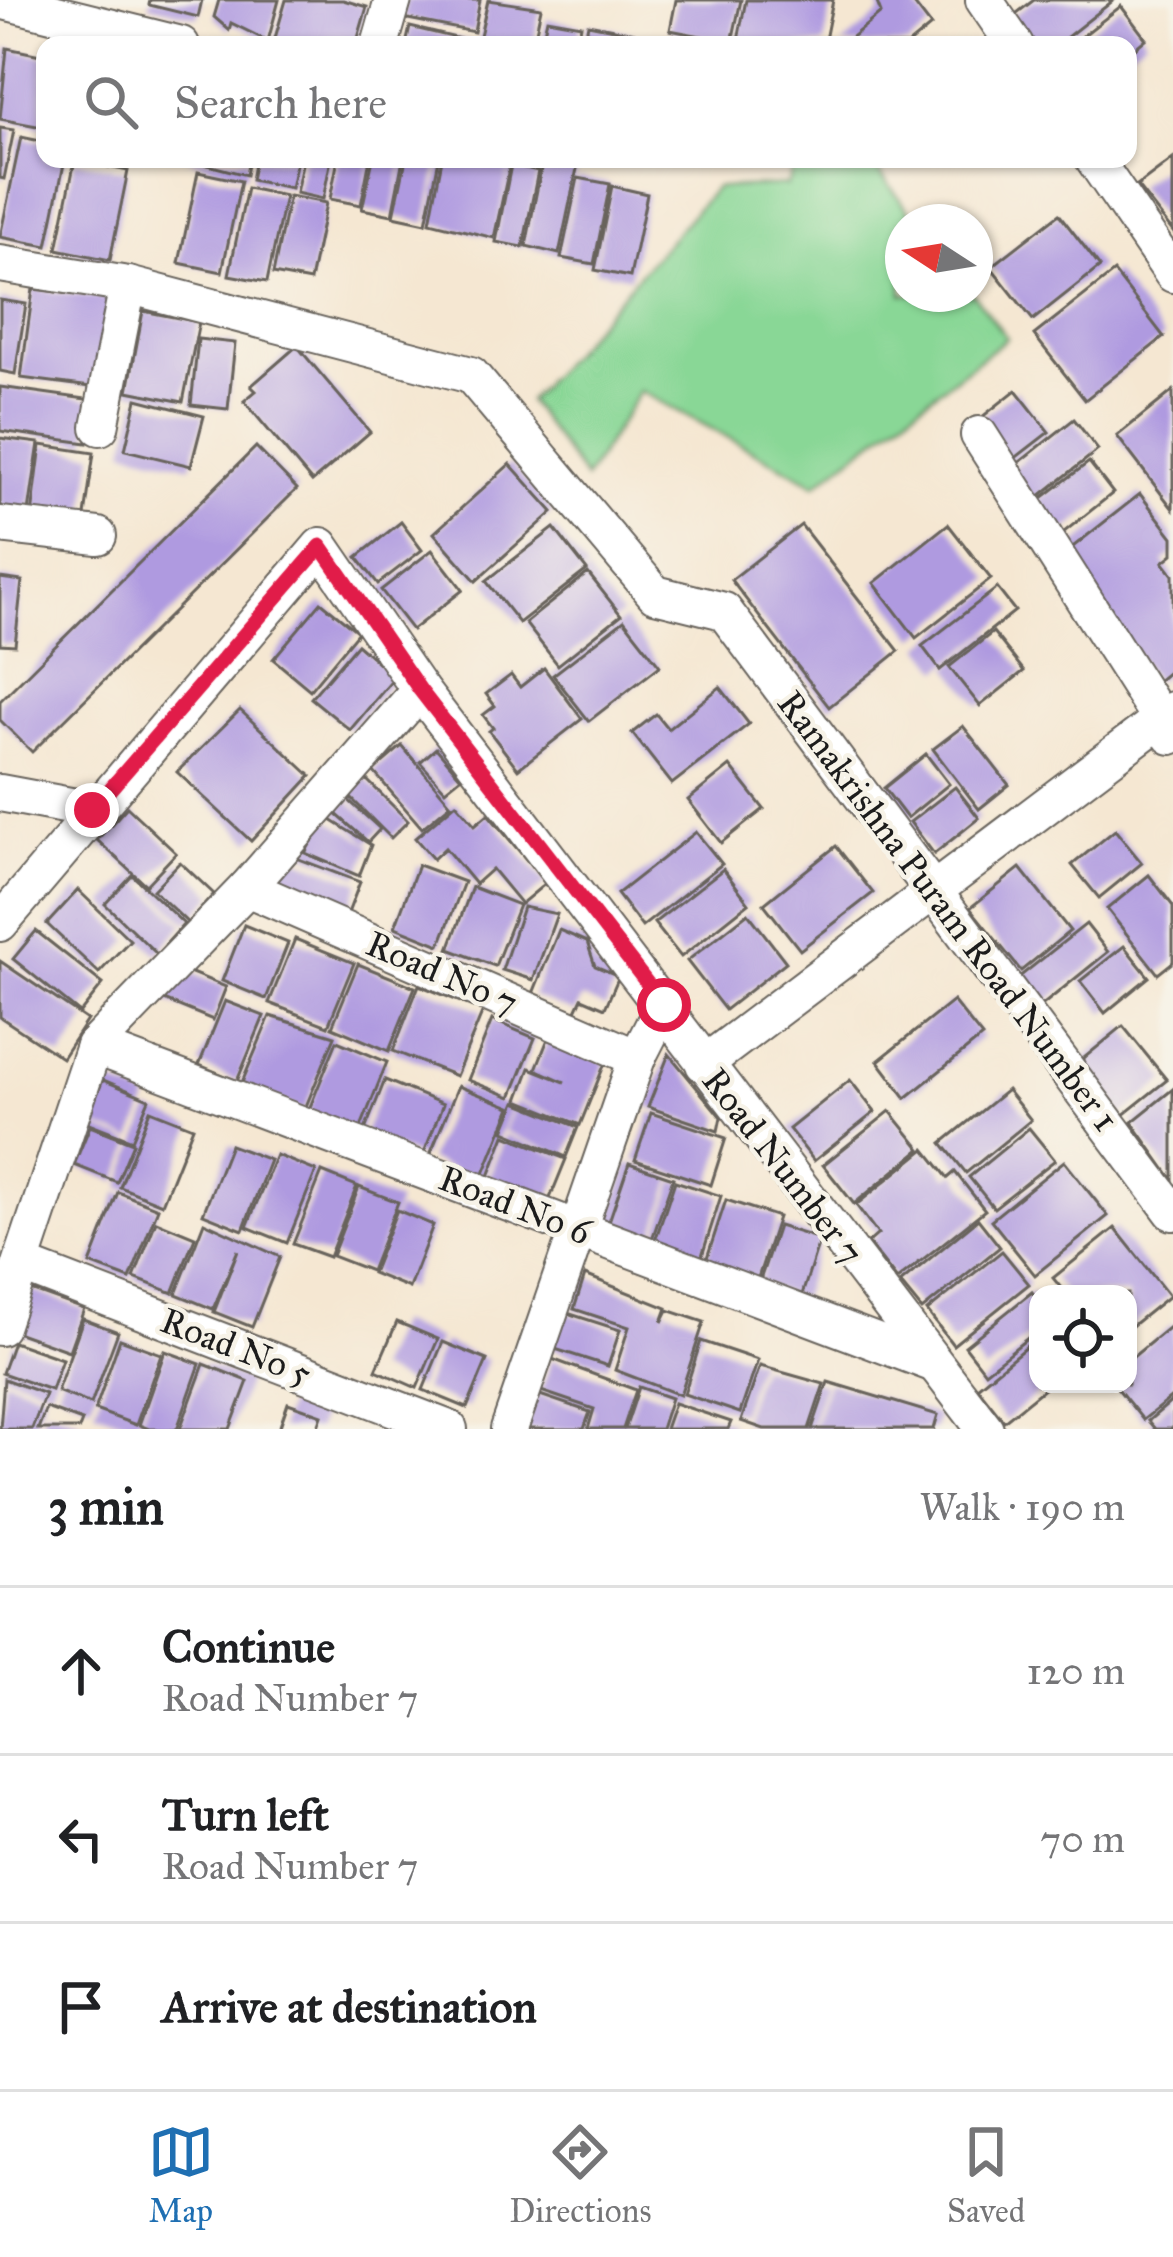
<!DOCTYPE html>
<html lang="en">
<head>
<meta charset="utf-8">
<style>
  body { margin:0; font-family:"IM FELL Great Primer",serif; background:#f6f6f6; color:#202124 }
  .controls { position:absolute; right:36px; bottom:36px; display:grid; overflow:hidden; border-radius:24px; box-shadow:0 3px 9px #0004 }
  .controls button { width:108px; height:108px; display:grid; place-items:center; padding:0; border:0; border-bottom:3px solid #e0e0e0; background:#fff; color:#202124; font:60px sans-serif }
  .compass { position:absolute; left:885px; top:204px; width:108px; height:108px; border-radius:50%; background:#fff; box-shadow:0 3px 9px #0004; rotate:282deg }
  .stop { position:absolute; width:36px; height:36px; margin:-27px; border:9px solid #e11d48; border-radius:50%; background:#fff }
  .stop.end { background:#e11d48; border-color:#fff; box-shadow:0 3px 12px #0008 }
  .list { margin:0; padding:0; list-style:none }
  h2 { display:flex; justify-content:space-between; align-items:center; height:156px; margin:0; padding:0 48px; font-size:51px }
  h2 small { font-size:39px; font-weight:400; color:#757577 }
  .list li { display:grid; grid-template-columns:78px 1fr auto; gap:36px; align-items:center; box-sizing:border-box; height:168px; padding:0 48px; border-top:3px solid #e0e0e0 }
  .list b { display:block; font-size:45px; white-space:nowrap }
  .list p { margin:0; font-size:39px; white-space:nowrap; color:#757577 }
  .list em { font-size:39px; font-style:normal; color:#757577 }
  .icon { flex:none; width:66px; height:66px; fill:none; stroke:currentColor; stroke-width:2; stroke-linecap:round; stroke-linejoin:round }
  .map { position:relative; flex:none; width:1173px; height:1429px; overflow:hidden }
  .search { position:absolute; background:#fff; box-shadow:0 3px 9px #0004; left:36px; right:36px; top:36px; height:132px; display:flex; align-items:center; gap:30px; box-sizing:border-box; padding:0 42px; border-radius:24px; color:#757577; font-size:45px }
  .sheet { height:660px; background:#fff }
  nav { display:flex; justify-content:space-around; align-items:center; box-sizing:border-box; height:168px; border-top:3px solid #e0e0e0; background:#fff; font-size:33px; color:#757577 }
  nav a { display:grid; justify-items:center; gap:6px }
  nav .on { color:#1f6fb2 }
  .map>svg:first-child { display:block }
  .green { fill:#89d796; stroke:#527a59; stroke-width:3 }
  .building { fill:#af9ae0 }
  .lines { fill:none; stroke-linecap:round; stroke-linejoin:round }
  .minor-casing { stroke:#68635c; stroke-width:40 }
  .minor { stroke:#fff; stroke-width:36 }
  .route { stroke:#e11d48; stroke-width:15 }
  .labels { text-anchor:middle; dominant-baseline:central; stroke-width:9; stroke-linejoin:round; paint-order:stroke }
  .street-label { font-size:36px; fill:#1c1c1c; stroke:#f7f3e8 }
</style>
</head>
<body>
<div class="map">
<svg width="1173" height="1429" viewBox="0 0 1173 1429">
  <rect width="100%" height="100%" fill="#f7f3e8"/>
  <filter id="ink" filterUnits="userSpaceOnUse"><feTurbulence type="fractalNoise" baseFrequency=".00833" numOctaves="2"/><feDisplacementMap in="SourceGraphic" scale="24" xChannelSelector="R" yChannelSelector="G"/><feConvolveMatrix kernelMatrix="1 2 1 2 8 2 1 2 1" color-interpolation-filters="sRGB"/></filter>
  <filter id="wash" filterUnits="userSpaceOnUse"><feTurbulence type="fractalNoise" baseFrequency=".004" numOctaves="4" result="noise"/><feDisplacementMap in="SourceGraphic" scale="48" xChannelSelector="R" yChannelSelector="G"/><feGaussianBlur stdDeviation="2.7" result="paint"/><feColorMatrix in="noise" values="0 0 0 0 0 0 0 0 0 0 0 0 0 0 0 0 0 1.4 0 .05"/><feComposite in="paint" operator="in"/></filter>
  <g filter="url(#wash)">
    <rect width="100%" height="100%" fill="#f5e7d2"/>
    <path class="green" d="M797 159H869L918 222H903V294H973L1007 338 816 484 640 391 585 479 528 401 715 188 787 185Z"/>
    <g id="blocks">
      <g class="building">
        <path d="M150 0H202L198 17 149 5Z"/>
        <path d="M219 0H279L268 41 231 23 229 30 214 17Z"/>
        <path d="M286 0H343L367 7 356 45H273Z"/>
        <path d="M406 0H480L474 32 403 18Z"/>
        <path d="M488 0 541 8 533 45H478Z"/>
        <path d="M676 0H741L732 42 670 30Z"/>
        <path d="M746 0H833L824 45H737Z"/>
        <path d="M876 0H911L931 26 908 45H842L881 13Z"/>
        <path d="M1034 0H1114L1057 45H1022L1005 22Z"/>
        <path d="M1121 6 1146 39 1128 54V45H1071Z"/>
        <path d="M547 19 581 25 577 45H541Z"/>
        <path d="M588 24 634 33 631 45H584Z"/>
        <path d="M410 27 469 41 468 45H406Z"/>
        <path d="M7 48 45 56 42 127 0 119Z"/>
        <path d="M0 128 14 130 4 179 0 178Z"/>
        <path d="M21 137 45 142V159H65L47 246 0 237Z"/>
        <path d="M185 159H249L246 175Z"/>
        <path d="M255 159H297L291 188 251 180Z"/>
        <path d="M303 159H331L323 199 296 193Z"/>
        <path d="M338 159H370L361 205 330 199Z"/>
        <path d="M373 159H403L392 215 362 209Z"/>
        <path d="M406 159H439L426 223 394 216Z"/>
        <path d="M442 159H511L494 238 430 222Z"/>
        <path d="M543 159H579L559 254 526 246Z"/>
        <path d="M1173 159V232L1137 186Z"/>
        <path d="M75 160 128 171 110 260 57 249Z"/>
        <path d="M511 165 538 171 523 247 496 242Z"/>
        <path d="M198 172 241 181 222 272 179 263Z"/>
        <path d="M578 178 610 184 594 264 561 258Z"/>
        <path d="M612 186 647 194 630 277 595 270Z"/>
        <path d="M247 188 285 196 267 282 229 275Z"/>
        <path d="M289 196 326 203 310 281 273 274Z"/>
        <path d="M1059 214 1100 267 1033 320 991 267Z"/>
        <path d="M1114 272 1164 337 1085 400 1034 335Z"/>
        <path d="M33 289 111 299 99 388 21 378Z"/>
        <path d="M0 300 26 304 15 374 0 371Z"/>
        <path d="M143 311 199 322 183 402 128 391Z"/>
        <path d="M198 339 235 343 228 409 191 405Z"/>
        <path d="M297 346 370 432 312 482 244 401 256 391 251 386Z"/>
        <path d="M0 387 93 400 87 443 0 431Z"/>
        <path d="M1016 390 1049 432 1009 463 977 421Z"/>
        <path d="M1173 391V509L1117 436Z"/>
        <path d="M137 399 204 416 191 466 125 450Z"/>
        <path d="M1074 419 1098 450 1030 504 1006 473Z"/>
        <path d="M0 438 39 443 29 512 0 507Z"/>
        <path d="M41 445 94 453 84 523 32 515Z"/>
        <path d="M256 447 297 489 32 752 0 720V701Z"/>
        <path d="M1089 462 1113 493 1063 533 1038 501Z"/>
        <path d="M510 464 553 512 476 581 434 533Z"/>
        <path d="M1140 494 1173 537V554L1163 562 1173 575V668L1156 682 1060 557Z"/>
        <path d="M401 522 422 550 378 584 357 557Z"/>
        <path d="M948 524 991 579 916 638 874 583Z"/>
        <path d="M801 525 899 651 829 707 731 580Z"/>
        <path d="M554 528 587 570 519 623 486 581Z"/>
        <path d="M432 550 463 590 412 630 381 590Z"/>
        <path d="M588 573 621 615 558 665 525 623Z"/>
        <path d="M0 578 22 581 15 645 0 644Z"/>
        <path d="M997 588 1015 611 940 670 922 646Z"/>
        <path d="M321 602 358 632 310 690 273 659Z"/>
        <path d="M624 620 660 666 589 721 553 675Z"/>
        <path d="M993 632 1024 671 980 706 949 667Z"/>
        <path d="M357 644 395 677 350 730 311 698Z"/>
        <path d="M544 668 582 719 518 769 489 731 493 728 483 715 495 706 486 694 511 675 520 687Z"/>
        <path d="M720 687 749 724 672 784 632 733 656 714 668 729Z"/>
        <path d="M240 710 311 776 251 841 177 772Z"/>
        <path d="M963 726 1009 785 979 809 933 749Z"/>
        <path d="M402 746 451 804 422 828 373 771Z"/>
        <path d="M436 748 461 777 445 790 420 762Z"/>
        <path d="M926 754 949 784 907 818 884 788Z"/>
        <path d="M730 766 764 809 721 843 688 800Z"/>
        <path d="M365 778 408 821 391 838 348 795Z"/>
        <path d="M955 787 979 818 934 854 910 822Z"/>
        <path d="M347 799 380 829 368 842 335 813Z"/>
        <path d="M456 803 475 825 488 814 546 883 521 904 492 869 475 884 445 848 433 859 415 838Z"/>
        <path d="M127 807 176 853 146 885 97 840Z"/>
        <path d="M326 817 371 845 359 876 305 853Z"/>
        <path d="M1115 830 1142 863 1099 898 1072 865Z"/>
        <path d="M696 832 722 864 642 927 617 894Z"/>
        <path d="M836 846 873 893 800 950 764 904Z"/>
        <path d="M288 855 360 882 348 913 276 886Z"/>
        <path d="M180 862 214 894 188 923 153 890Z"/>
        <path d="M418 865 464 882 440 945 395 927Z"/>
        <path d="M1020 868 1070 931 1021 971 970 908Z"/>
        <path d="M723 869 749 903 681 957 654 923Z"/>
        <path d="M132 875 184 924 157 954 105 904Z"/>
        <path d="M1149 875 1173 906V962L1158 974 1107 909Z"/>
        <path d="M472 887 519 905 495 966 449 949Z"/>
        <path d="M78 890 130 940 99 973 47 924Z"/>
        <path d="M523 907 557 914 533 980 502 970Z"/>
        <path d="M748 913 786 962 725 1010 687 961Z"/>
        <path d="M1086 924 1108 952 1040 1007 1018 978Z"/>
        <path d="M244 925 288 943 266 999 222 981Z"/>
        <path d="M559 930 587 942 595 966 619 976 605 1008 582 998 575 1013 532 996Z"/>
        <path d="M36 931 103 984 80 1013 13 959Z"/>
        <path d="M295 939 354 963 328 1026 269 1003Z"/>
        <path d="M1124 946 1149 977 1105 1013 1080 981Z"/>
        <path d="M0 961 87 1020 62 1058 0 1017Z"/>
        <path d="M358 964 415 987 389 1051 332 1027Z"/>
        <path d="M177 967 226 987 213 1020 164 1000Z"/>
        <path d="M419 985 483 1011 456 1076 393 1051Z"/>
        <path d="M225 1001 264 1016 237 1081 199 1065Z"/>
        <path d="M953 1001 982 1037 906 1098 878 1061Z"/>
        <path d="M270 1016 335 1036 304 1111 241 1085Z"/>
        <path d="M492 1020 535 1038 511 1097 468 1080Z"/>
        <path d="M1123 1026 1167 1080 1122 1116 1079 1062Z"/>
        <path d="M548 1039 605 1063 580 1125 518 1100 530 1068 565 1082 536 1069Z"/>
        <path d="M337 1041 387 1062 359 1132 308 1112Z"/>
        <path d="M669 1054 721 1117 718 1131 648 1107Z"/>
        <path d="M103 1080 149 1099 132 1140 86 1122Z"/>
        <path d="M385 1080 443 1104 422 1158 363 1135Z"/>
        <path d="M850 1080 875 1112 814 1161 789 1129Z"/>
        <path d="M458 1086 511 1107 481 1181 428 1160Z"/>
        <path d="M1173 1089V1180L1132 1122Z"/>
        <path d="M1007 1090 1031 1120 966 1173 942 1143Z"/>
        <path d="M516 1102 578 1127 566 1157 504 1131Z"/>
        <path d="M150 1110 193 1127 162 1204 120 1187Z"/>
        <path d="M890 1111 921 1149 854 1204 823 1165Z"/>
        <path d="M651 1113 726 1138 711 1185 635 1160Z"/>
        <path d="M90 1126 133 1143 117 1182 74 1165Z"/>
        <path d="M1029 1128 1055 1160 994 1208 969 1177Z"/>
        <path d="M505 1135 566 1159 546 1208 486 1184Z"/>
        <path d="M230 1145 270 1160 243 1230 203 1214Z"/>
        <path d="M925 1149 948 1178 955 1172 985 1210 897 1280 868 1243 878 1234 856 1205Z"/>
        <path d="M276 1155 316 1171 287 1243 247 1227Z"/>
        <path d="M1064 1161 1108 1216 1035 1275 991 1220Z"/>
        <path d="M629 1163 673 1178 650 1245 606 1230Z"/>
        <path d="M322 1172 357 1186 329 1257 293 1244Z"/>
        <path d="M675 1181 721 1196 700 1262 653 1247Z"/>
        <path d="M359 1187 398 1202 371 1271 332 1256Z"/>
        <path d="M118 1192 158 1208 130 1279 90 1264Z"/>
        <path d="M726 1200 778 1217 756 1284 704 1267Z"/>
        <path d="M397 1210 433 1225 409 1288 372 1273Z"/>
        <path d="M978 1219 1000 1247 922 1310 900 1283Z"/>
        <path d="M156 1221 195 1237 173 1293 134 1278Z"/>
        <path d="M204 1222 280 1257 252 1327 214 1312 238 1250 213 1309 176 1294Z"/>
        <path d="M778 1226 820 1239 801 1298 759 1283Z"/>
        <path d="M1115 1228 1169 1296 1128 1329V1294H1066L1053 1278Z"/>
        <path d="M1002 1251 1029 1284 953 1345 927 1311Z"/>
        <path d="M585 1275 667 1308 662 1322 668 1310 704 1322 680 1395 615 1370 629 1327 574 1309Z"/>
        <path d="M28 1289 84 1309 69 1351 13 1331Z"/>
        <path d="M1032 1292 1038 1300V1330L985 1372 965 1346Z"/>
        <path d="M564 1312 620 1330 608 1366 552 1348Z"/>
        <path d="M83 1319 118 1332 91 1404 57 1391Z"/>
        <path d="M397 1322 438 1339 417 1388 376 1370Z"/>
        <path d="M1173 1324V1396L1143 1420 1114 1384H1128V1361Z"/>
        <path d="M1038 1337V1384H1050L1004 1421 977 1387Z"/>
        <path d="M120 1339 161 1354 136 1425 95 1410Z"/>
        <path d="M701 1341 758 1360 740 1413 684 1394Z"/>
        <path d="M13 1342 62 1359 51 1390 2 1373Z"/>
        <path d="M443 1342 487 1360 467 1408 423 1390Z"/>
        <path d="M165 1351 200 1364 177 1429H149L139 1425Z"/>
        <path d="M552 1359 636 1390 623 1429H588L594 1409 541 1391Z"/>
        <path d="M204 1364 248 1381 230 1429H180Z"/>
        <path d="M760 1366 824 1384 809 1429H764L741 1421Z"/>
        <path d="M4 1379 45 1394 32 1429H0Z"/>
        <path d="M828 1382 938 1415 934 1429H812Z"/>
        <path d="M639 1387 671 1398 661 1429H625Z"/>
        <path d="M537 1394 590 1412 584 1429H525Z"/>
        <path d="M1173 1400V1429H1155L1148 1421Z"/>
        <path d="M288 1403 322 1415 317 1429H279Z"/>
        <path d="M674 1403 731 1422 728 1429H665Z"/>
        <path d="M46 1408 82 1421 79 1429H38Z"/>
      </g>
    </g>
  </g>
  <g filter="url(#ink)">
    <use href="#blocks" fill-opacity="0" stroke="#68635c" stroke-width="3"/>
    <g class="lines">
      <defs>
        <g id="minor">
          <path d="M0 0 181 45"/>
          <path d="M984 0 1015 45"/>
          <path d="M380 45 393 0"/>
          <path d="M1094 159 1173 274"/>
          <path d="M0 264 128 285 471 375 655 594 724 611 1173 1212"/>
          <path d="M100 427 128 285"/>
          <path d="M979 435 1171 736"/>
          <path d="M0 525 98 536"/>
          <path d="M0 793 92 810"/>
          <path d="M247 888 637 1058"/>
          <path d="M0 923 321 546 420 690 985 1429"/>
          <path d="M94 1046 932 1363"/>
          <path d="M704 1064 1173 710"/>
          <path d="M23 1265 449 1429"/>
          <path d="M0 1327 94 1046 247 888 420 690"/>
          <path d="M509 1429 637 1058 664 1005"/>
        </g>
      </defs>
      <use href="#minor" class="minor-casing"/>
      <use href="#minor" class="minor"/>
    </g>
  </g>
  <g class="lines" filter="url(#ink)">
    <path class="route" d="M92 810 321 546 420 690 664 1005"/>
  </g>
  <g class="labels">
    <g class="street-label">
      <text transform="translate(948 911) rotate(53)">Ramakrishna Puram Road Number 1</text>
      <text transform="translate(442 973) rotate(23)">Road No 7</text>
      <text transform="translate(783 1166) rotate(52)">Road Number 7</text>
      <text transform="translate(515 1205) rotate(21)">Road No 6</text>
      <text transform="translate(236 1347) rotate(21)">Road No 5</text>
    </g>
  </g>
</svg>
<div class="controls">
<button><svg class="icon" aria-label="locate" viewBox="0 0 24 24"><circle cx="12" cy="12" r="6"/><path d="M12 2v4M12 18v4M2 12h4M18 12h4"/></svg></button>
</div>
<svg class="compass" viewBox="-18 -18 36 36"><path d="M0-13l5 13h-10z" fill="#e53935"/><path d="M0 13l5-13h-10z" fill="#757577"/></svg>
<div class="stop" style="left:664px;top:1005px"></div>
<div class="stop end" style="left:92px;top:810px"></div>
<div class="search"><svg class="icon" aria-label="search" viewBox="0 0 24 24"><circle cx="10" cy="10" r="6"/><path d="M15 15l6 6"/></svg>Search here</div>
</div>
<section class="sheet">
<h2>3 min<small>Walk · 190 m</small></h2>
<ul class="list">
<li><svg class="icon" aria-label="ahead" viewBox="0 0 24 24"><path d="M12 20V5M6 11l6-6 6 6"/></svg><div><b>Continue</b><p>Road Number 7</p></div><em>120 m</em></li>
<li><svg class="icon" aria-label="left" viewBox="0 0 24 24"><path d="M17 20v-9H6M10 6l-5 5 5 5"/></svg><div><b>Turn left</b><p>Road Number 7</p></div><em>70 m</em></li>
<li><svg class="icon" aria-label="arrive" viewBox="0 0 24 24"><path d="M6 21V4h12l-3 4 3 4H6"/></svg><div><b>Arrive at destination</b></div></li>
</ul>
</section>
<nav>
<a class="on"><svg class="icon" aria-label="map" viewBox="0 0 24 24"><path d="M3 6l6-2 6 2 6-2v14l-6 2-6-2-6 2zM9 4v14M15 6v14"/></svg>Map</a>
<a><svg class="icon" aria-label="directions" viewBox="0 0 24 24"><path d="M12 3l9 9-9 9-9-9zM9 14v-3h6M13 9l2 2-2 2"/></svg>Directions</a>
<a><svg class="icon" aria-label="saved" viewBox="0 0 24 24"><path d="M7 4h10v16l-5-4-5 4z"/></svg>Saved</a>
</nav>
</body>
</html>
